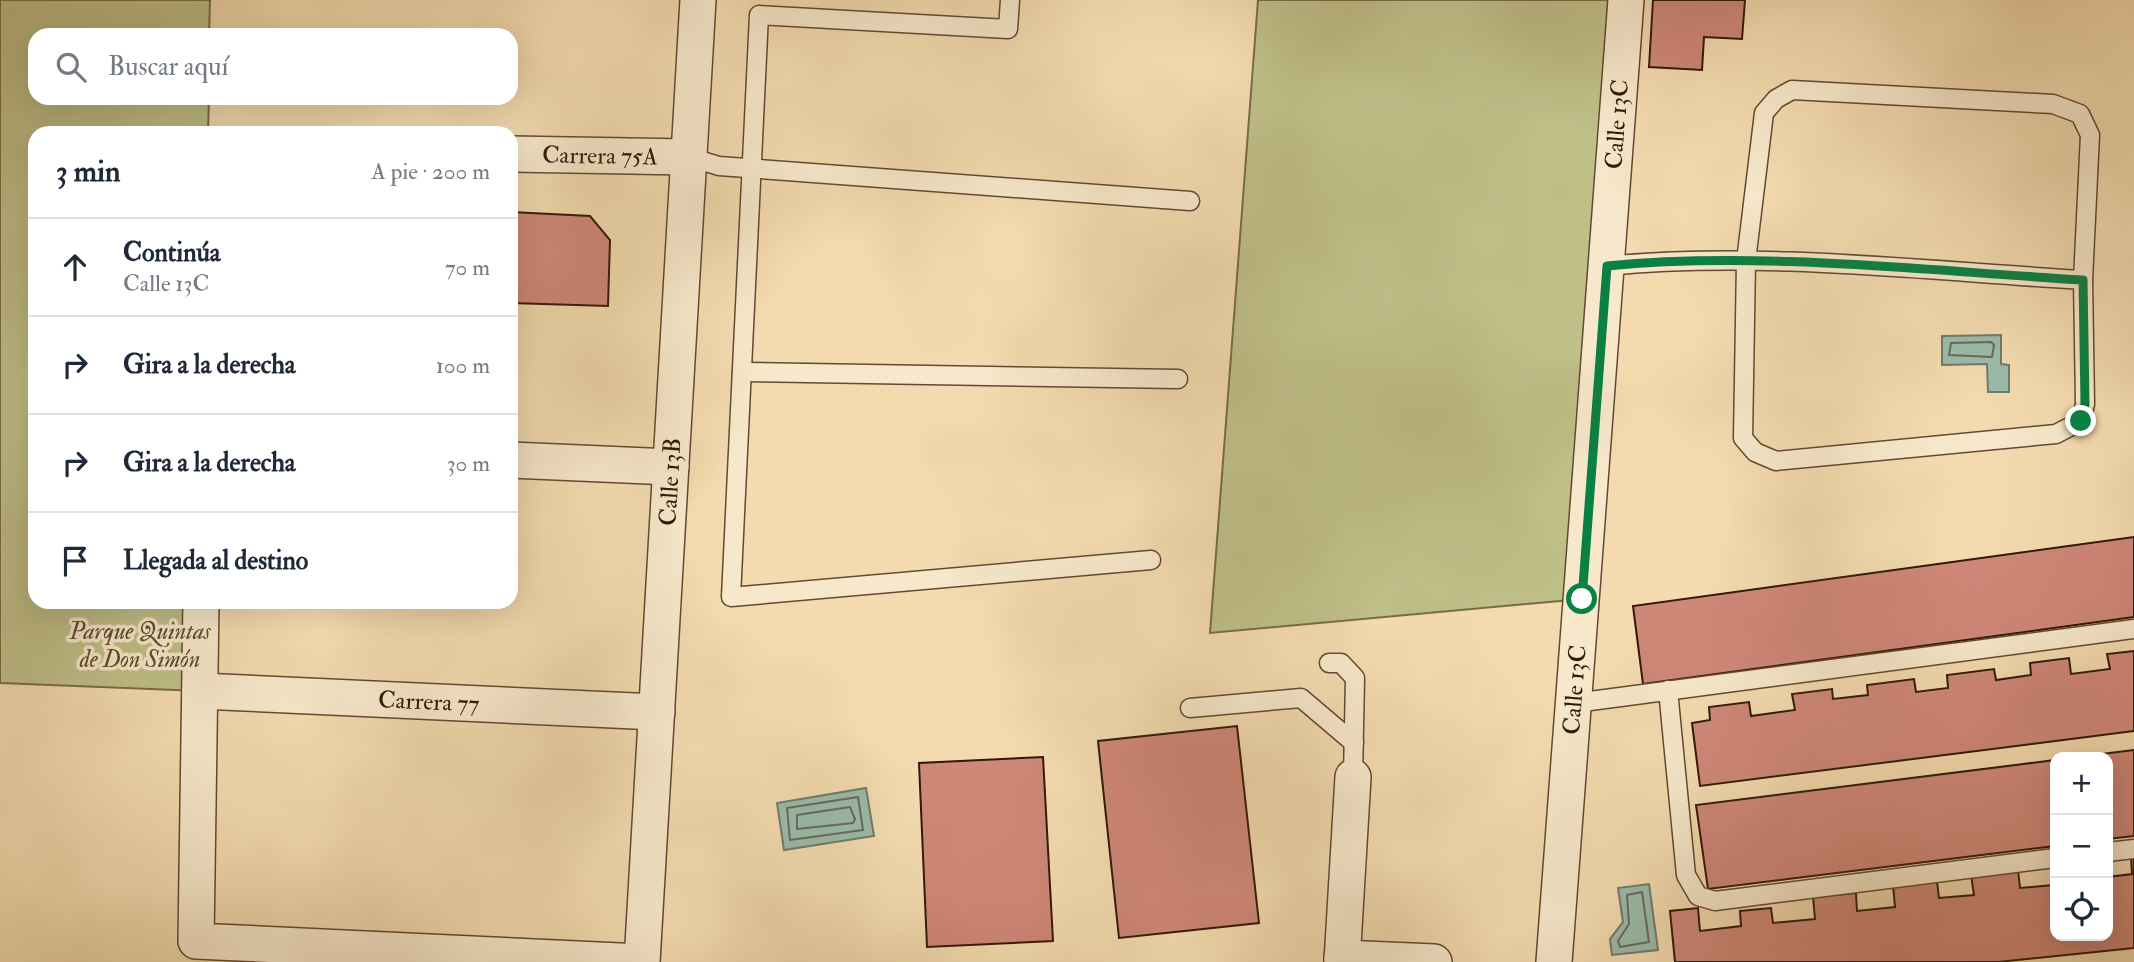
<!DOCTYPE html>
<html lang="es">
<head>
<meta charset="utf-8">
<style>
  body { margin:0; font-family:"IM FELL Double Pica",serif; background:#f6f6f7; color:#1f2937 }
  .controls { position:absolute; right:21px; bottom:21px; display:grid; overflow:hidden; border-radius:14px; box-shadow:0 7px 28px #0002 }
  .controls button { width:63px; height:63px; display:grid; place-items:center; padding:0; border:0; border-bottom:2px solid #e0e1e3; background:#fff; color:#1f2937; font:35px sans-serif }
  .stop { position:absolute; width:21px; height:21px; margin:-16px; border:5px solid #0b8043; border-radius:50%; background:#fff }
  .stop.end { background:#0b8043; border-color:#fff; box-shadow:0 2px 7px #0008 }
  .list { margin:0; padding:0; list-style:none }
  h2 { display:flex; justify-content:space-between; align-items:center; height:91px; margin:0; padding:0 28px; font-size:30px }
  h2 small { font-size:23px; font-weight:400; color:#747a83 }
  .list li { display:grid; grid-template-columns:46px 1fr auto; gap:21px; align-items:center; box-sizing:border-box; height:98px; padding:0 28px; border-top:2px solid #e0e1e3 }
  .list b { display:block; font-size:26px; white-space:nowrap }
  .list p { margin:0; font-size:23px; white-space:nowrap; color:#747a83 }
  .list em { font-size:23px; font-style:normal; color:#747a83 }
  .icon { flex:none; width:38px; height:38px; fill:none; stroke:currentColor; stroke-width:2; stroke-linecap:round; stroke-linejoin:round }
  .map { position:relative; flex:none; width:2134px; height:962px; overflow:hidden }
  .search { position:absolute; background:#fff; box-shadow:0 7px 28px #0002; left:28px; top:28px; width:490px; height:77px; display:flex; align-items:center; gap:18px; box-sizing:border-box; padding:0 24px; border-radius:21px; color:#747a83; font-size:26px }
  .panel { position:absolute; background:#fff; box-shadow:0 7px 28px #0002; left:28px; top:126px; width:490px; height:483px; border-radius:21px }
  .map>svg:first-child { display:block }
  .green { fill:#bfbf88; stroke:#786c48; stroke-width:2 }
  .water { fill:#9bbbac; stroke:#717a6b; stroke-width:2 }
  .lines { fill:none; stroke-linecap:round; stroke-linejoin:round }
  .shore { stroke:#666a5a; stroke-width:2 }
  .building { fill:#cf8778; stroke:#311809; stroke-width:2 }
  .service-casing { stroke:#624932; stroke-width:21 }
  .minor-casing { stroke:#624932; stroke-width:38 }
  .service { stroke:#f7e8cb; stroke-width:18 }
  .minor { stroke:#f7e8cb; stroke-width:35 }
  .route { stroke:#0b8043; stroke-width:9 }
  .labels { text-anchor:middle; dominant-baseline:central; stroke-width:7; stroke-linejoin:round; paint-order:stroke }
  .street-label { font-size:24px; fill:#311809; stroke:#f7e8cb }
  .park-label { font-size:24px; font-style:italic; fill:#5c4a2f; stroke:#f7e8cb }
</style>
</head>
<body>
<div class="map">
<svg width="2134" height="962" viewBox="0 0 2134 962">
  <rect width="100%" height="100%" fill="#f3dbaf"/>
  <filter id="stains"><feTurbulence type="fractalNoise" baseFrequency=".00286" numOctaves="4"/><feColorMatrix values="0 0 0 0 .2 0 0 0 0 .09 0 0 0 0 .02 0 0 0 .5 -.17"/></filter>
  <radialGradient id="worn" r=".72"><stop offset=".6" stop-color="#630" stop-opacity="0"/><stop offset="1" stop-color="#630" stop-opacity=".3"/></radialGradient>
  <g class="green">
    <path d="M0 0H210L209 35H35V98H209L208 133H35V602H201L200 691 0 683Z"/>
    <path d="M1258 0H1626L1582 599 1210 633Z"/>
  </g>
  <g class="water">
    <path d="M2001 335V364L2009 365V392H1988L1987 364 1942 365V336Z"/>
    <path d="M866 788 874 836 784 850 777 803Z"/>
    <path d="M1649 884 1658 950 1612 955 1610 939 1623 922 1618 888Z"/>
  </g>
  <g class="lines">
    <g class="shore">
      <path d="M1991 342 1994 345 1992 357 1949 355 1951 343Z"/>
      <path d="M858 797 863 830 790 840 787 808Z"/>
      <path d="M850 807 855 819 853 823 797 829V815Z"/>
      <path d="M1642 892 1649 942 1620 947 1618 941 1629 924 1627 895Z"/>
    </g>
  </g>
  <g class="building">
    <path d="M1653 0H1745L1742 39 1704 37 1702 70 1649 67Z"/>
    <path d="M511 212 590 216 610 240 608 306 511 303Z"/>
    <path d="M2134 537V617L1643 684 1633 606Z"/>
    <path d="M2134 651V731L1700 786 1692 723 1710 720 1709 707 1749 702 1751 716 1795 710 1792 694 1832 689 1833 699 1868 695 1867 685 1914 679 1916 692 1948 688 1947 675 1994 669 1996 680 2031 675 2030 663 2069 658 2071 674 2110 669 2107 654Z"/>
    <path d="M1237 726 1259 923 1119 938 1098 741Z"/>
    <path d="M2134 750V836L2108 839V757H2077Z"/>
    <path d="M1043 757 1053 941 927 947 919 763Z"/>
    <path d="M2055 760V846L1708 889 1696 805Z"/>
    <path d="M2131 858H2134V948L1998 962H1675L1670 911 1698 908 1700 931 1741 926 1740 911 1771 908 1773 923 1815 919 1813 897 1856 893 1857 911 1895 907 1893 885 1937 881 1939 898 1974 895 1971 875 2018 870 2020 888 2053 885 2051 868 2055 867V936H2108V877L2132 874Z"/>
  </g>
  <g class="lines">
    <defs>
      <g id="service">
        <path d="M1010 0 1008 29 759 15 731 597 1151 560"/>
        <path d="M1792 90 2053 104 2080 114 2090 135 2083 280 2085 404 2081 421 2056 434 1776 461 1755 452 1743 438 1746 261 1764 113 1776 99Z"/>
        <path d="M689 157 719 166 1190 201"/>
        <path d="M1607 266C1762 251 1927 271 2083 280"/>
        <path d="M742 372 1178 379"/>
        <path d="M1329 663H1341L1355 678 1353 777"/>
        <path d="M1668 690 1686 875 1698 896 1715 901 2055 858"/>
        <path d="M1575 703 2134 629"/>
        <path d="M1190 708 1301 698 1354 743"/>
        <path d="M2108 852 2134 849"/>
      </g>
      <g id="minor">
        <path id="s1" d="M511 154 689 157"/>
        <path d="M511 460 671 467"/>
        <path d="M201 602 196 941 641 962"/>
        <path id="s2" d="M200 691 657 712"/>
        <path d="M1342 958 1434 962"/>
        <path id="s3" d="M642 962 698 0"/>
        <path d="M1342 962 1353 777"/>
        <path id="s4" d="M1554 962 1626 0"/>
      </g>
    </defs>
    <use href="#service" class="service-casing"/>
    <use href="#minor" class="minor-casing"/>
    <use href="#service" class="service"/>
    <use href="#minor" class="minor"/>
  </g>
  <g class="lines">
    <path class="route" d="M1582 599 1607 266C1761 251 1928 271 2083 280L2085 404 2081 421"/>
  </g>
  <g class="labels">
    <g class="street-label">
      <text stroke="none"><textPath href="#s4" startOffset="840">Calle 13C</textPath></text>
      <text stroke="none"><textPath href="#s1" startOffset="89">Carrera 75A</textPath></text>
      <text stroke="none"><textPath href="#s3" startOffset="481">Calle 13B</textPath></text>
      <text stroke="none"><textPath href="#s4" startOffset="273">Calle 13C</textPath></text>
      <text stroke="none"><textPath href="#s2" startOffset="229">Carrera 77</textPath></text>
    </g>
    <g class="park-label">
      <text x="140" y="631">Parque Quintas<tspan x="140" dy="28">de Don Simón</tspan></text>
    </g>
  </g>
  <rect width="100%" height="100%" filter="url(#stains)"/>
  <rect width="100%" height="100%" fill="url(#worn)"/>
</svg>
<div class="controls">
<button>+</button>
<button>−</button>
<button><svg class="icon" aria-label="locate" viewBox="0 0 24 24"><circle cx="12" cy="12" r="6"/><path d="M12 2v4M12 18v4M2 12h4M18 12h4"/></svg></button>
</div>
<div class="stop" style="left:1582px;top:599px"></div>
<div class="stop end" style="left:2081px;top:421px"></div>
<div class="search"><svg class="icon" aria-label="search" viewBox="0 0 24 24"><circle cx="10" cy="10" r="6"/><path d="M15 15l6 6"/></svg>Buscar aquí</div>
<section class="panel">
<h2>3 min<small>A pie · 200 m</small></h2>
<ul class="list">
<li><svg class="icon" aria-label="ahead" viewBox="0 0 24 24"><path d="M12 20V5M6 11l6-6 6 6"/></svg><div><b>Continúa</b><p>Calle 13C</p></div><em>70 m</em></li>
<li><svg class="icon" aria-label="right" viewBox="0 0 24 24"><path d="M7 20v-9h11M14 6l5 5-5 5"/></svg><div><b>Gira a la derecha</b></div><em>100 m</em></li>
<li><svg class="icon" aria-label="right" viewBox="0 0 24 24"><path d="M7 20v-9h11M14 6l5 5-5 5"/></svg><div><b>Gira a la derecha</b></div><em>30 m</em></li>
<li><svg class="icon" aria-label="arrive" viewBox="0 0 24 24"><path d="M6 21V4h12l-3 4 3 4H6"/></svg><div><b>Llegada al destino</b></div></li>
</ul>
</section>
</div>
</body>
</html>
